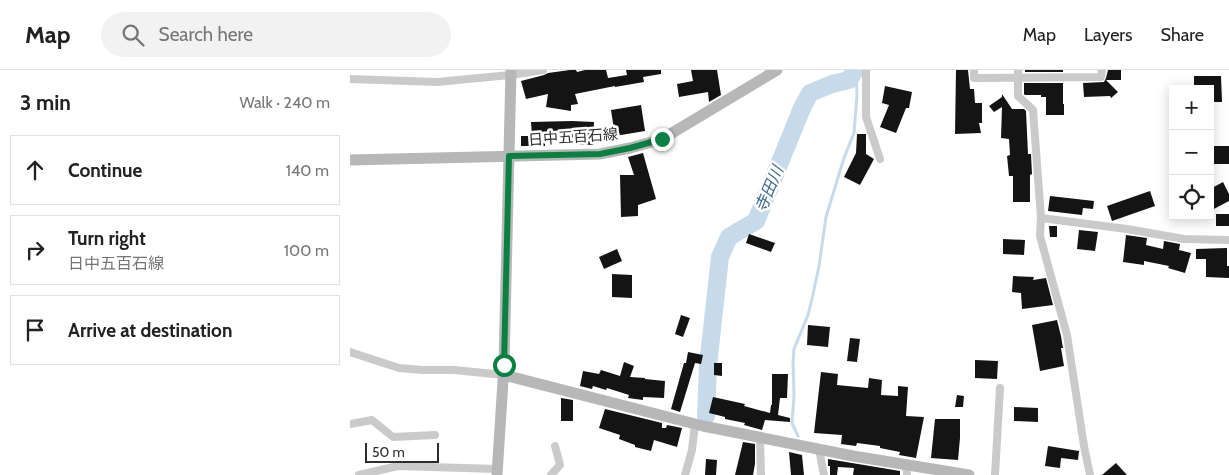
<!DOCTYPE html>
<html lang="en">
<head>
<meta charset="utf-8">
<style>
  body { margin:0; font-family:Cabin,"Noto Sans JP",sans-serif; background:#f2f2f2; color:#222 }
  .controls { position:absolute; right:15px; top:15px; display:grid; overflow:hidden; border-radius:0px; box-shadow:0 2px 12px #0003 }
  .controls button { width:45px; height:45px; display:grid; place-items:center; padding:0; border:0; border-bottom:1px solid #e0e0e0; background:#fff; color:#222; font:25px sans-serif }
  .scale { position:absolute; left:15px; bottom:12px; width:74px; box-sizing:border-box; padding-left:5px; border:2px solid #2d2d2d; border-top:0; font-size:14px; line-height:18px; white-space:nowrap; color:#2d2d2d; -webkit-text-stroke:4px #fff; paint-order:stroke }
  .stop { position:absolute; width:15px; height:15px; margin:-11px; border:4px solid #0b8043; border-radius:50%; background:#fff }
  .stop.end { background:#0b8043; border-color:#fff; box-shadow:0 1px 5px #0008 }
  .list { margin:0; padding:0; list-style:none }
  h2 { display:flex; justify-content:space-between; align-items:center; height:65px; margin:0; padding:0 20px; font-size:21px }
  h2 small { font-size:16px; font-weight:400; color:#767676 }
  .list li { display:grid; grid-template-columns:32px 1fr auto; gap:15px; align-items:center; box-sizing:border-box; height:70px; margin:0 10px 10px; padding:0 10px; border:1px solid #e0e0e0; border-radius:0px }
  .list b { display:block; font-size:19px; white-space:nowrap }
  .list p { margin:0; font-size:16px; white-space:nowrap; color:#767676 }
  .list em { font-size:16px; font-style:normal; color:#767676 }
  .icon { flex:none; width:28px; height:28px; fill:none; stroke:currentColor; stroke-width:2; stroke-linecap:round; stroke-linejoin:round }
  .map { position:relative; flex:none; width:879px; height:405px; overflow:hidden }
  header { display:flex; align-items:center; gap:30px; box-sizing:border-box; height:70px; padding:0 25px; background:#fff; border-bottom:1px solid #e0e0e0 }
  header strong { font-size:24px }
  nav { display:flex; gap:28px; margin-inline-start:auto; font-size:18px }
  .search { width:350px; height:45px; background:#f2f2f2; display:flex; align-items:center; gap:12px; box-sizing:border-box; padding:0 18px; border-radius:28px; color:#767676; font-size:19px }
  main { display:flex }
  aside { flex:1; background:#fff }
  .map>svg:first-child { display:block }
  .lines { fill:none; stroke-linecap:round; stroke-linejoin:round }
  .stream { stroke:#c7daea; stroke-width:3 }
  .river { stroke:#c7daea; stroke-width:18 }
  .building { fill:#141414 }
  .street { stroke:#cacaca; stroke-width:8 }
  .secondary { stroke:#b7b7b7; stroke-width:11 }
  .route { stroke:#0b8043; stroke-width:6 }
  .labels { text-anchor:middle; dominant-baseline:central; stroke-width:5; stroke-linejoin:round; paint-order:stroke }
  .street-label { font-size:15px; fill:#2d2d2d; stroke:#fff }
  .water-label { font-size:16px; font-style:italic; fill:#3e6a8c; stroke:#fff }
</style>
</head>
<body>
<header>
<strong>Map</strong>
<div class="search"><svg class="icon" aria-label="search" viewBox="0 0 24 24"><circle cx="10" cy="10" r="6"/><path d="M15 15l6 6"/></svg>Search here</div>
<nav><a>Map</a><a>Layers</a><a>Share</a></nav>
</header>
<main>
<aside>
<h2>3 min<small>Walk · 240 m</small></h2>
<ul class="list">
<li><svg class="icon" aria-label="ahead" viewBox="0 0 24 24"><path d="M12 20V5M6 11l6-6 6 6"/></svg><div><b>Continue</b></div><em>140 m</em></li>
<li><svg class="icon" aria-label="right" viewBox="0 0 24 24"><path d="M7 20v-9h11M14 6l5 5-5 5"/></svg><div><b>Turn right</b><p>日中五百石線</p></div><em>100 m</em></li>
<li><svg class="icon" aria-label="arrive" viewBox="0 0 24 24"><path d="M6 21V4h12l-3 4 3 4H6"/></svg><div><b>Arrive at destination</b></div></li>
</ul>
</aside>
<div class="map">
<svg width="879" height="405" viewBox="0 0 879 405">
  <rect width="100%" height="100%" fill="#fff"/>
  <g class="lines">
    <path class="stream" d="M448 366 442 353 444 325 443 292 444 279 458 245 462 229 469 196 476 147 494 88 504 63 507 25 506 0"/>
    <path class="river" d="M356 346 358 295 370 187 379 167 406 151 452 38 460 23 482 14 499 10 505 0"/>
  </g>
  <g class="building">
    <path d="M220 0H226L227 2 235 0H256L258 8 277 5 276 0H311V4L293 7 294 12 265 17V16L225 24 228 34 221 35V41L196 37 198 24 176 29 171 11 194 5 198 3Z"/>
    <path d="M341 0H367L371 25 359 32 358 22 329 27 327 14 343 11Z"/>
    <path d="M606 0H618L620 19H624L625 33H632V53H629L631 63 605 64Z"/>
    <rect x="675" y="0" width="38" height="2"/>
    <path d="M758 0H771V10H756L768 22 761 28 760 26 734 27 733 13 754 12 756 8Z"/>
    <path d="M844 6H871L872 32H860V19H844Z"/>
    <path d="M674 13H713V34H714V45H696V27H691V25H675L674 24Z"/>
    <path d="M535 16 562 22 559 38H556L546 63 530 57 539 35 532 33Z"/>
    <path d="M652 24 662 39H674L676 41 678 84H681L682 104 680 105V132H663V106H659L657 86 660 85 659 69 651 68 652 37 644 42 639 36 652 27Z"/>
    <path d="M291 35 295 61 265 66 261 40Z"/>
    <path d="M222 51 244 52 243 75 226 74V67L195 70V76H171V66H182L181 52Z"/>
    <path d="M507 64H516V84L524 89 510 115 494 107 506 83Z"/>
    <rect x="860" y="76" width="19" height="18"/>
    <path d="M293 83 306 129 288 135V146L271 147 270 105H284L278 87Z"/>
    <path d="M873 112 879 124V131L860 141V119Z"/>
    <path d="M800 121 805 136 762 151 757 136Z"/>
    <path d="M700 126 744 131 743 139 733 138 732 145 698 141Z"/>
    <rect x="866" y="144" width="13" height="12"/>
    <path d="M699 156H707V167H700Z"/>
    <path d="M729 160 748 162 745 181 727 179Z"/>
    <path d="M399 164 425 173 421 182 396 173Z"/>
    <path d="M776 165 797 168 796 175 813 179 814 171 830 174 829 180 841 183 835 203 818 198 819 196 794 191V195L773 192Z"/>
    <path d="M653 169 675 170 674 185 653 184Z"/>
    <path d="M877 178V196H879V208L856 207V189H846V179Z"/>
    <path d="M267 179 272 191 254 199 249 187Z"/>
    <path d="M262 204 282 205V228L262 227Z"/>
    <path d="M663 206 684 207 683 210 696 208 703 235 672 239 671 223 662 222Z"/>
    <path d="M331 245 340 248 333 267 325 264Z"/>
    <path d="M707 250 711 266 713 278H711L714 296 690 301 682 255Z"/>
    <path d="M458 255 480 257 478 277 457 275Z"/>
    <path d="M500 268 510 269 507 292 497 291Z"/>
    <path d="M338 282 353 285 351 294 345 293 330 342 321 339 334 293H336Z"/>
    <path d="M625 290 648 291 647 309 625 308Z"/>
    <path d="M274 292 284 296 280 307 295 308V309L315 311 314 328 293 327V330L278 328 279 325 257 318 256 320 243 316 242 319 230 316 233 301 249 304 251 300 270 306Z"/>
    <path d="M364 293H372V306L364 305Z"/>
    <path d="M471 302 488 304 487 315 518 318 519 308 532 310 531 325 548 326V316L558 317 556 346 574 347 566 388 549 385 550 382 530 378V376L507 373 506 376 491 374 492 365 464 363Z"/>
    <path d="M422 304H438L437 328H430L428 345 440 348V352L415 350 412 360 394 355 395 353 375 349V347L359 343 363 327 395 334 394 336 420 343 421 335H422Z"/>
    <path d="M607 325 614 326 613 337H605Z"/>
    <path d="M211 328 223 330V351H211Z"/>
    <path d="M664 337 688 338V352L664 351Z"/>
    <path d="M255 339 312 353V358H316L317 355 332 358 327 377 304 370 301 381 285 377V375L269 369 270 365 249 358Z"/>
    <path d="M585 349H610V368L608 390 581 388Z"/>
    <path d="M393 372 405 374V394L403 405H385Z"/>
    <path d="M698 376 729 381 728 390 711 388 710 398 695 396Z"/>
    <path d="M439 382 452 385 454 405H441Z"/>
    <path d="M356 389 367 390 366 405H355Z"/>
    <path d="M478 389 550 401V405H503L504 398 488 397 487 405H480V396H478Z"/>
    <path d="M766 393 777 405H752Z"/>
  </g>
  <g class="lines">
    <g class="street">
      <path d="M516 0V47L530 89"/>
      <path d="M624 0V8L751 7 752 0"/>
      <path d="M668 0V26L683 40 691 148 690 166 717 265 734 376 740 405"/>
      <path d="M0 9 87 12 161 5 193 0"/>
      <path d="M691 148 777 159 834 169 879 170"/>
      <path d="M0 282 49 298 73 300H104L154 305"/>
      <path d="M0 354 22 350 43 367 85 365"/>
      <path d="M410 368 411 405"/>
      <path d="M469 379 474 405"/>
      <path d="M556 395 557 405"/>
      <path d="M9 405 48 396 147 399"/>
      <path d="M201 405 210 395 205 376"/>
      <path d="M335 405 342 380 345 354"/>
      <path d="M645 405 650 318"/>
    </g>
    <g class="secondary">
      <path d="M0 90 250 84 280 78 312 69 427 0"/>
      <path d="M154 305 353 356 503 386 619 405"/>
      <path d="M147 405 154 295 161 0"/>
    </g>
  </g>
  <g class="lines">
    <path class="route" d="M154 295 159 86 250 84 280 78 312 69"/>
  </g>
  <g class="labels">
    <g class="street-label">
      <text transform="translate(223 67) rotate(-4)">日中五百石線</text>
    </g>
    <g class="water-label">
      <text transform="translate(419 119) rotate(-67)">寺田川</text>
    </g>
  </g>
</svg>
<div class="controls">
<button>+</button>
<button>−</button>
<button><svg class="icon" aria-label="locate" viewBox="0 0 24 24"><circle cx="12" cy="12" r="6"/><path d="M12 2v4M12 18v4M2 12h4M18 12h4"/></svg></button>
</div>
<div class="scale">50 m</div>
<div class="stop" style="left:154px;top:295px"></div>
<div class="stop end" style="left:312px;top:69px"></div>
</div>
</main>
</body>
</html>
